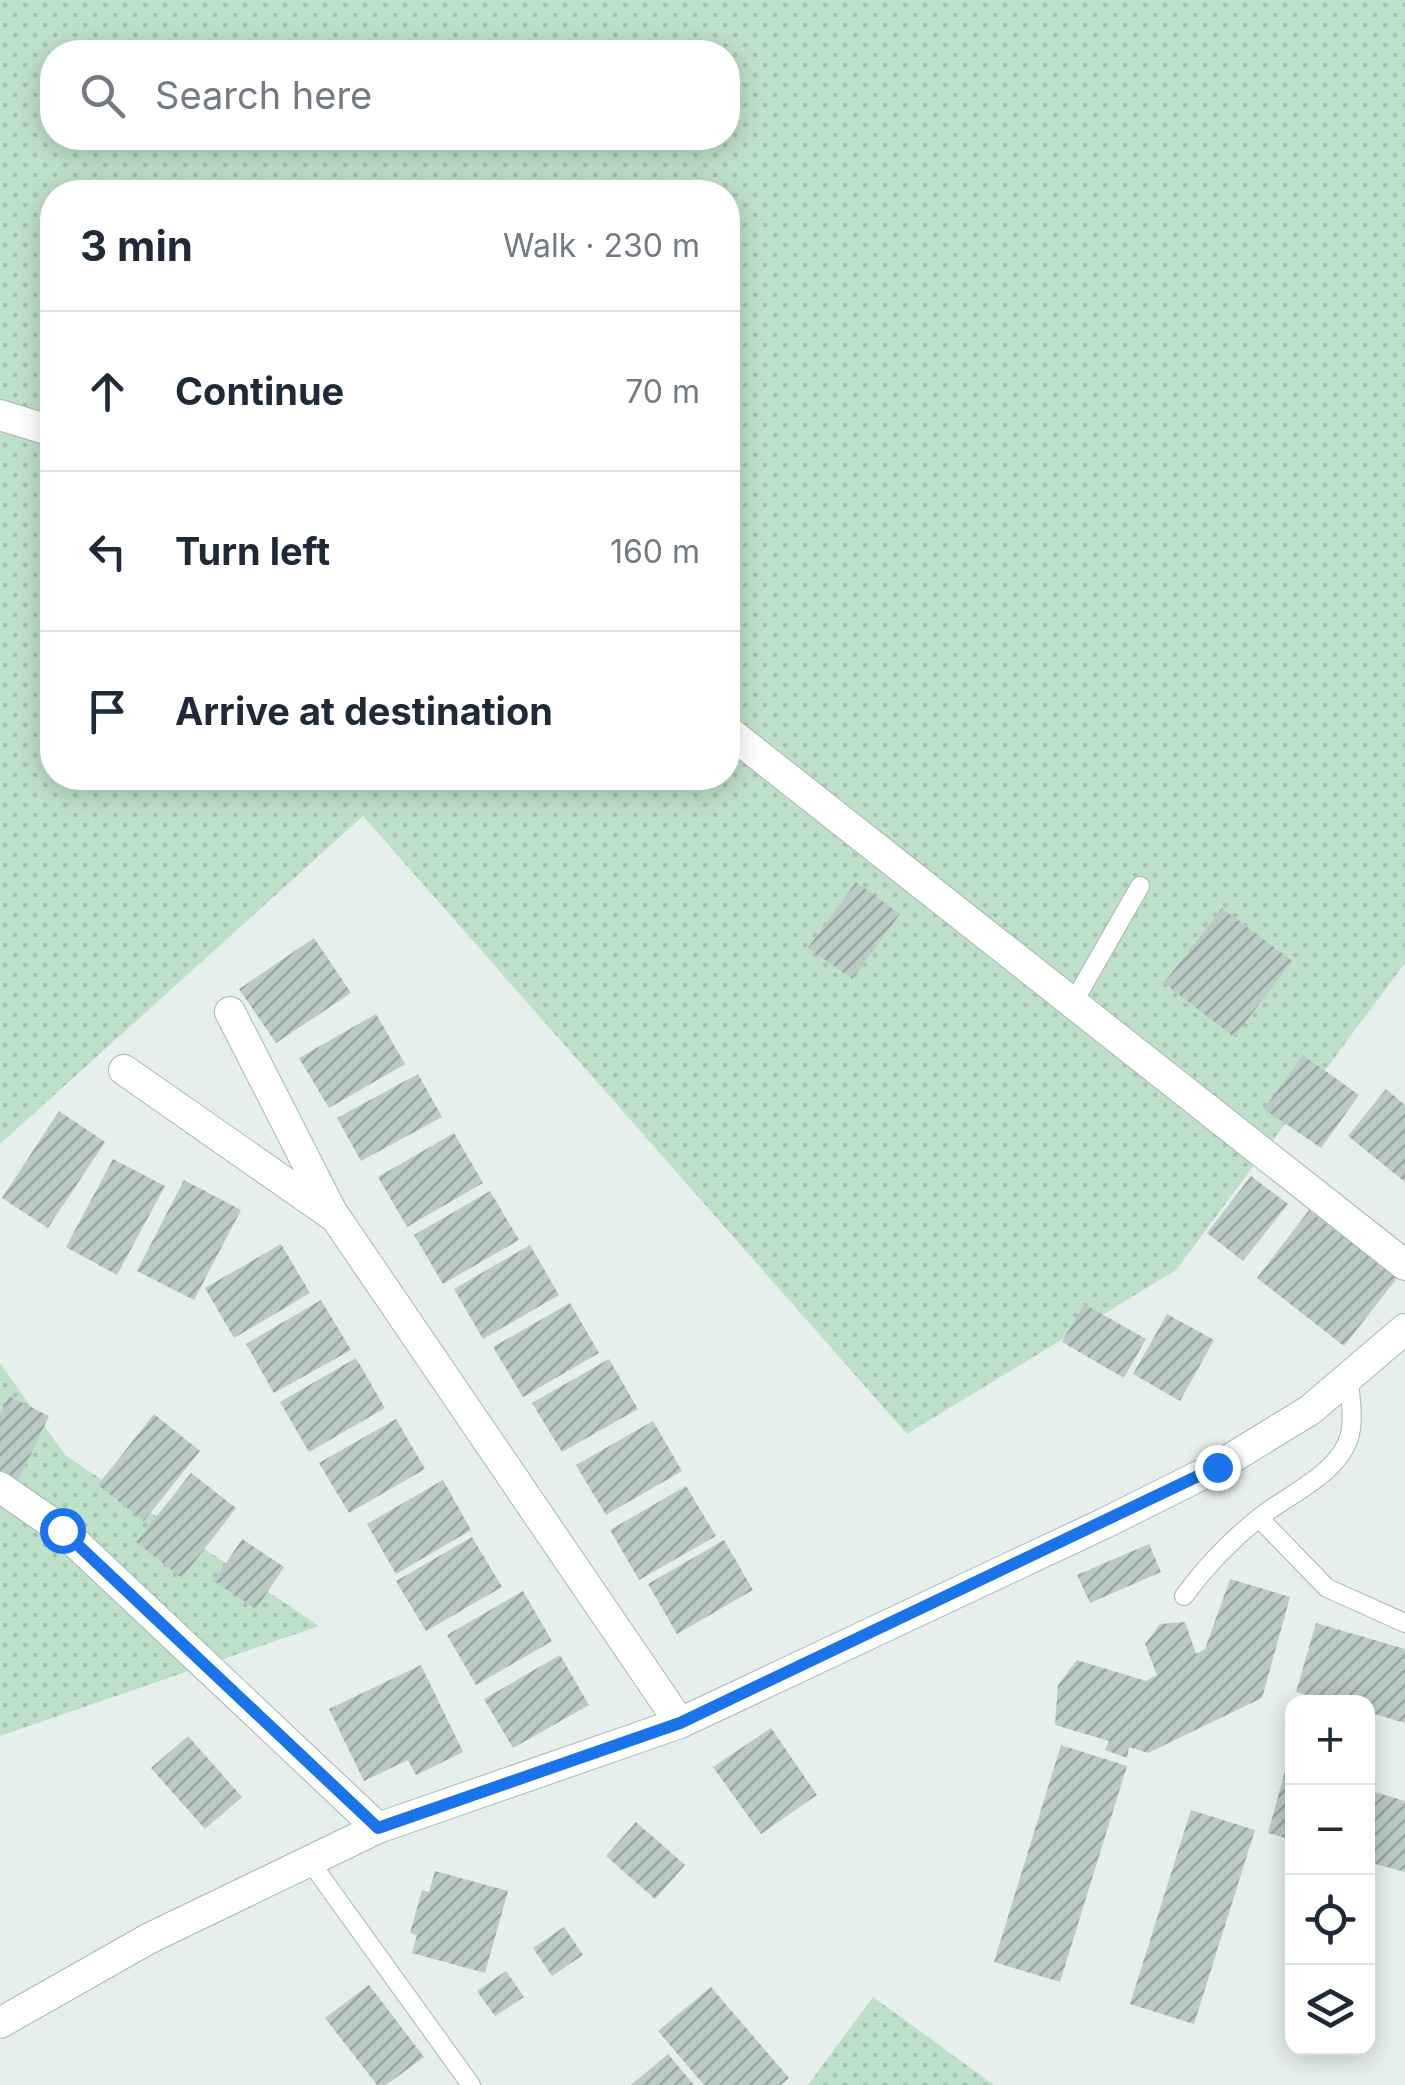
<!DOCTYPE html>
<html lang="en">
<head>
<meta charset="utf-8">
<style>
  body { margin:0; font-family:Inter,sans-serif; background:#f2f2f3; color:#1f2937 }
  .controls { position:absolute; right:30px; bottom:30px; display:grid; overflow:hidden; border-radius:20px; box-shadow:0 5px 25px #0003 }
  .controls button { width:90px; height:90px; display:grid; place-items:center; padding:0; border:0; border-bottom:2px solid #e0e1e3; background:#fff; color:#1f2937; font:50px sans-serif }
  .stop { position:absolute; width:30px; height:30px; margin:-22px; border:8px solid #1a73e8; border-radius:50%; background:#fff }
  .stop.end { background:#1a73e8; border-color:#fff; box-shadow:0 2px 10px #0008 }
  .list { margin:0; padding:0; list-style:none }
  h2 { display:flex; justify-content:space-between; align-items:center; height:130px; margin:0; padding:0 40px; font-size:42px }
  h2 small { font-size:32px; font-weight:400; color:#747a83 }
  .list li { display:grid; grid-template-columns:65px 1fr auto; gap:30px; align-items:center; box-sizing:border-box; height:160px; padding:0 40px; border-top:2px solid #e0e1e3 }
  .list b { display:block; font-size:38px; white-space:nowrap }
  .list em { font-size:32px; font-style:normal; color:#747a83 }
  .icon { flex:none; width:55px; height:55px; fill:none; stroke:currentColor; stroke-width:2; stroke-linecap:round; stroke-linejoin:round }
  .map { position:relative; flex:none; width:1405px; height:2085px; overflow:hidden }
  .search { position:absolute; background:#fff; box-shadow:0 5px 25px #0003; left:40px; top:40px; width:700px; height:110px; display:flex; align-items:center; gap:25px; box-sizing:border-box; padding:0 35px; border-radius:40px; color:#747a83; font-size:38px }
  .panel { position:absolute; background:#fff; box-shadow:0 5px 25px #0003; left:40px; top:180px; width:700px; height:610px; border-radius:40px }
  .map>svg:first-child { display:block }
  .grass { fill:url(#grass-dots); fill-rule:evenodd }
  .building { fill:url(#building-hatch) }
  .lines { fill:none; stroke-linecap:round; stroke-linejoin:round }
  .lane-casing { stroke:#a8b8b2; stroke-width:20 }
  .street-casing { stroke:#a8b8b2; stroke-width:32 }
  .secondary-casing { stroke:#a4bbb3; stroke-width:32 }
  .lane { stroke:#fff; stroke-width:18 }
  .street { stroke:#fff; stroke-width:30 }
  .secondary { stroke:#fff; stroke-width:30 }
  .route { stroke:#1a73e8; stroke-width:12 }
</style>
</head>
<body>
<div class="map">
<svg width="1405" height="2085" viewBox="0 0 1405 2085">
  <defs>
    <pattern id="grass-dots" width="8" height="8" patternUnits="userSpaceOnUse" patternTransform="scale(2.5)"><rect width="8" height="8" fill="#bfe0c8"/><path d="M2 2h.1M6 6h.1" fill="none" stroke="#a4c1ad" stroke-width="1.8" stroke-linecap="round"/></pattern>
    <pattern id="building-hatch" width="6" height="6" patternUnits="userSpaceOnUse" patternTransform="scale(2.5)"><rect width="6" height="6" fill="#bbcac4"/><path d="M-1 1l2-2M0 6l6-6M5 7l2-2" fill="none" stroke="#98a6a0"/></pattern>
  </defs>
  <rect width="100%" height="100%" fill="#e6efeb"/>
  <g class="grass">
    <path d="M0 0H1405V963L1176 1270 907 1434 363 816 0 1144ZM52 52H728V138H52ZM52 192H728V778H52Z"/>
    <path d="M0 1363 65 1455 319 1626 0 1736Z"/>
    <path d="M873 1997 994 2085H808Z"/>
  </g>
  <g class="building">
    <path d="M856 882 900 914 852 979 808 948Z"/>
    <path d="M1222 908 1292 961 1234 1037 1164 983Z"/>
    <path d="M314 938 351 993 276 1043 239 989Z"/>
    <path d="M376 1014 405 1064 329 1108 299 1058Z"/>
    <path d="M1303 1055 1359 1095 1321 1148 1264 1109Z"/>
    <path d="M418 1074 442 1117 361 1161 337 1118Z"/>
    <path d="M1386 1089 1405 1105V1182L1348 1136Z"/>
    <path d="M59 1111 105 1142 48 1228 2 1198Z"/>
    <path d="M454 1133 483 1183 407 1227 378 1177Z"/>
    <path d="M113 1159 165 1186 117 1275 66 1247Z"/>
    <path d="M1251 1176 1288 1204 1243 1261 1207 1233Z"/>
    <path d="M184 1180 241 1210 194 1300 137 1271Z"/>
    <path d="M490 1191 519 1240 443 1284 414 1235Z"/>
    <path d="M1309 1210 1397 1278 1344 1346 1257 1278Z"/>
    <path d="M281 1244 310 1293 234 1338 205 1288Z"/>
    <path d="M530 1245 559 1295 483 1339 454 1289Z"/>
    <path d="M321 1300 351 1350 274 1393 246 1344Z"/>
    <path d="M570 1303 599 1353 523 1397 493 1347Z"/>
    <path d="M1084 1304 1146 1339 1124 1378 1062 1342Z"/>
    <path d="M1167 1314 1214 1340 1180 1401 1133 1374Z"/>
    <path d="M356 1358 385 1408 309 1452 280 1402Z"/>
    <path d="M609 1359 638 1409 562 1452 532 1403Z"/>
    <path d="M9 1396 49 1416 19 1479 0 1470V1415Z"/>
    <path d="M154 1414 200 1451 144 1521 98 1485Z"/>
    <path d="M396 1419 425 1469 349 1513 319 1463Z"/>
    <path d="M653 1421 682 1471 606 1515 576 1465Z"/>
    <path d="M191 1473 236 1508 182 1578 136 1542Z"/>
    <path d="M443 1480 471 1530 396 1574 367 1524Z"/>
    <path d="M686 1486 716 1536 639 1580 610 1530Z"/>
    <path d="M472 1537 502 1587 426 1631 396 1581Z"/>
    <path d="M242 1539 284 1567 256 1609 214 1581Z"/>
    <path d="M724 1540 753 1590 677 1634 648 1584Z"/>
    <path d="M1149 1544 1161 1572 1090 1603 1077 1575Z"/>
    <path d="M1230 1579 1290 1597 1262 1698 1148 1753 1129 1747 1127 1758 1105 1750 1109 1741 1055 1725 1058 1685 1077 1660 1146 1681 1157 1675 1145 1644 1160 1624 1185 1622 1196 1654 1205 1649Z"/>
    <path d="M523 1591 552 1641 476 1685 447 1635Z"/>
    <path d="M1316 1623 1405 1649V1723L1368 1712V1702H1333L1296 1692Z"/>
    <path d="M560 1655 589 1705 513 1748 484 1699Z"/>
    <path d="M421 1665 463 1752 416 1775 408 1760 364 1781 329 1709Z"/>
    <path d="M771 1728 817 1795 761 1834 713 1767Z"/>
    <path d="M188 1736 242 1797 205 1829 151 1768Z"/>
    <path d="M1061 1745 1127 1766 1060 1982 994 1962Z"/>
    <path d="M1286 1767 1292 1769V1840L1268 1833Z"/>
    <path d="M1368 1790 1405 1801V1872L1368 1862Z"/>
    <path d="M1191 1810 1255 1830 1194 2024 1130 2004Z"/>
    <path d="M636 1822 685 1865 655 1899 606 1856Z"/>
    <path d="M435 1871 508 1891 485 1973 412 1953 417 1935 410 1933 422 1890 429 1892Z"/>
    <path d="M564 1927 583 1955 552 1976 533 1948Z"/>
    <path d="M506 1971 524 1997 495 2016 477 1991Z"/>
    <path d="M369 1985 424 2057 386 2085H377L325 2018Z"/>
    <path d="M711 1987 789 2078 781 2085H704L658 2031Z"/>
    <path d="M668 2054 694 2085H631Z"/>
  </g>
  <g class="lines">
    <defs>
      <g id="lane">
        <path d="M1073 1003 1140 886"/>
        <path d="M1259 1518 1327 1588 1405 1623"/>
        <path d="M1184 1596C1206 1566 1231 1540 1260 1517 1289 1494 1341 1473 1350 1434 1354 1418 1350 1396 1349 1379"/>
        <path d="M309 1860 471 2085"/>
      </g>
      <g id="street">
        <path d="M0 415 52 431"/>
        <path d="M728 731 1405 1265"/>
        <path d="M230 1012 334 1216"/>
        <path d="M124 1070 336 1218 680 1723"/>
        <path d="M0 1487 62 1530 378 1828"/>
      </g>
      <path id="secondary" d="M0 2023 148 1939 378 1828 680 1723 1105 1523 1217 1467 1310 1410 1405 1329"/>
    </defs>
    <use href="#lane" class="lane-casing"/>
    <use href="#street" class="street-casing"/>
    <use href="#secondary" class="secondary-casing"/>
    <use href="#lane" class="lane"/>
    <use href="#street" class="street"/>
    <use href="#secondary" class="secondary"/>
  </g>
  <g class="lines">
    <path class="route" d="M62 1530 378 1828 680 1723 1217 1467"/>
  </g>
</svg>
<div class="controls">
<button>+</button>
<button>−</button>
<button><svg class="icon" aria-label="locate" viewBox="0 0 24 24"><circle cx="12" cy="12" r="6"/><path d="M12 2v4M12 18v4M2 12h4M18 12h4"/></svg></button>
<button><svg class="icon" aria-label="layers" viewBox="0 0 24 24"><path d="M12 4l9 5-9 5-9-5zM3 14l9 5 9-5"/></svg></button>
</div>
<div class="stop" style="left:62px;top:1530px"></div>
<div class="stop end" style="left:1217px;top:1467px"></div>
<div class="search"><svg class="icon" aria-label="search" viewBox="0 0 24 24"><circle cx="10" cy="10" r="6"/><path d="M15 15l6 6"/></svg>Search here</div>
<section class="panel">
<h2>3 min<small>Walk · 230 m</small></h2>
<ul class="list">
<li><svg class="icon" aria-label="ahead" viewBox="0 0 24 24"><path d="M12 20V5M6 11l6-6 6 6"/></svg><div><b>Continue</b></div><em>70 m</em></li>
<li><svg class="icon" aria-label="left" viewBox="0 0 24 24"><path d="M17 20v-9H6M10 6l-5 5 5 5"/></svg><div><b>Turn left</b></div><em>160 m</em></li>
<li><svg class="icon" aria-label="arrive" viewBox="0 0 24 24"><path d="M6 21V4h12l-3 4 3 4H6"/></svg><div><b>Arrive at destination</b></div></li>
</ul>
</section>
</div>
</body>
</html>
